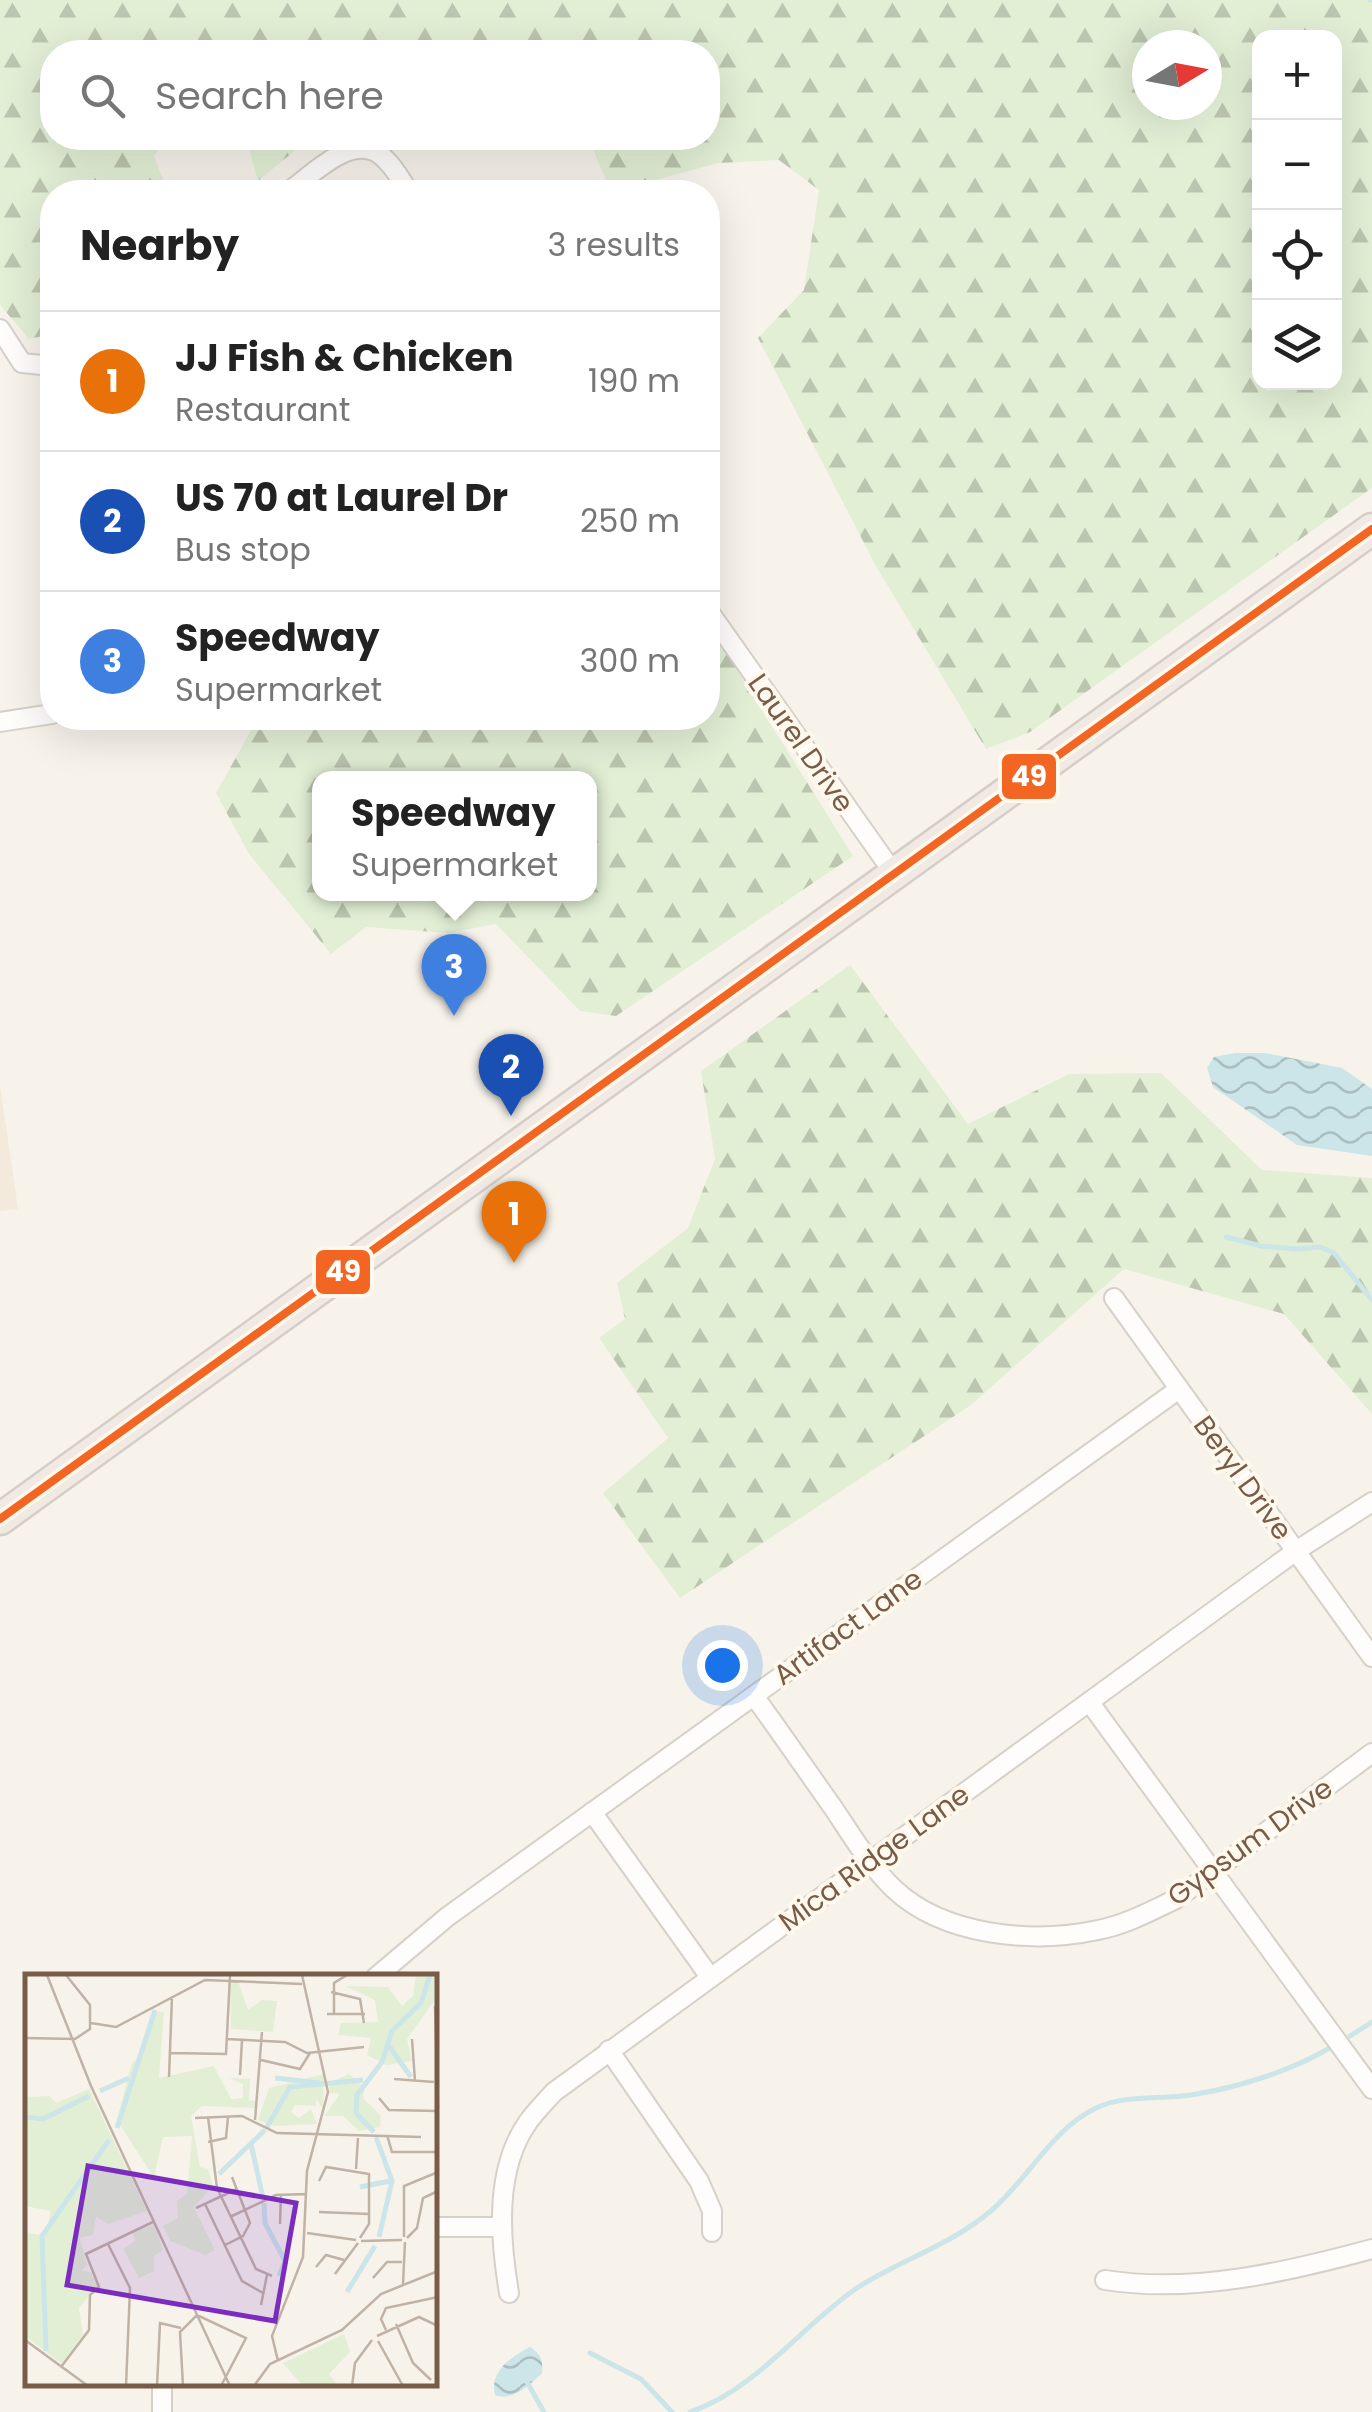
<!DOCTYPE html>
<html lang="en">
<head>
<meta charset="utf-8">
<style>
  body { margin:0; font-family:Poppins,sans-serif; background:#f2f2f2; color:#222 }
  .controls { position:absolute; right:30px; top:30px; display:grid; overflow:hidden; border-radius:20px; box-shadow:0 10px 40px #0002 }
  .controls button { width:90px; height:90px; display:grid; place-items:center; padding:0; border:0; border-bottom:2px solid #e0e0e0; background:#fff; color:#222; font:50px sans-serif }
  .compass { position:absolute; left:1132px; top:30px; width:90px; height:90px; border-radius:50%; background:#fff; box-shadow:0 10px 40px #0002; rotate:80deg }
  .you { position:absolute; left:722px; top:1665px; width:35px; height:35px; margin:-25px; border:8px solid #fff; border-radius:50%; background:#1a73e8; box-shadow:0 0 0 15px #1a73e833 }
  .badge { display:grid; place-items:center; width:65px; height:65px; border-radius:50%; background:#111827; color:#fff; font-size:32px; font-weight:700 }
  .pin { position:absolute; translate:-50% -82px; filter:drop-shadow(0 2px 5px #0008) }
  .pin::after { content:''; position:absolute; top:52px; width:35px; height:30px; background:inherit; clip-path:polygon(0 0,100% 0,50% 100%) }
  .popup { position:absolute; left:312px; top:771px; width:285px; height:130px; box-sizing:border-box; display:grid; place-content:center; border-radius:20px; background:#fff; filter:drop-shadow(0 2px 8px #0005); font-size:32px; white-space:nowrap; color:#767676 }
  .popup b { font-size:38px; color:#222 }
  .popup::after { content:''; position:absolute; left:50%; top:100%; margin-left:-20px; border:20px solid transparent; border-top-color:#fff }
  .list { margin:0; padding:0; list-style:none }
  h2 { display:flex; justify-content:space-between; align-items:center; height:130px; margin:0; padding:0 40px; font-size:42px }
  h2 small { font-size:32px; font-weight:400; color:#767676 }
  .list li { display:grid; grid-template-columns:65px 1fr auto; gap:30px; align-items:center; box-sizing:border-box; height:140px; padding:0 40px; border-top:2px solid #e0e0e0 }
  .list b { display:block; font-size:38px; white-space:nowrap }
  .list p { margin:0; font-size:32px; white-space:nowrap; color:#767676 }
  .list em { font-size:32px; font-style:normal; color:#767676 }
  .icon { flex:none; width:55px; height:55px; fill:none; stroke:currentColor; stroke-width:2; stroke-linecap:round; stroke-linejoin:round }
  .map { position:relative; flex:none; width:1372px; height:2412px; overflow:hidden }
  .search { position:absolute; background:#fff; box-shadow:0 10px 40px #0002; left:40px; top:40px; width:680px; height:110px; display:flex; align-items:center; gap:25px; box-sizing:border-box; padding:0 35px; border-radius:40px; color:#767676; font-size:38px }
  .panel { position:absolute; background:#fff; box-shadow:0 10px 40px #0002; left:40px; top:180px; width:680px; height:550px; border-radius:40px }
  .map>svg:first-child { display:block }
  .residential { fill:#f3eadb }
  .forest { fill:url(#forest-firs); fill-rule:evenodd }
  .water { fill:url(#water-waves) }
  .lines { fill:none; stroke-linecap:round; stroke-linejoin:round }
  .stream { stroke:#cbe5e9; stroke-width:5 }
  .street-casing { stroke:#d7d0c9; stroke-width:22 }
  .highway-casing { stroke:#d6cec6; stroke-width:35 }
  .street { stroke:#fefdfc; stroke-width:18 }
  .highway { stroke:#f1e9e4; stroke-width:30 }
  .bus-1-casing { stroke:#fff9ed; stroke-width:15 }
  .bus-1 { stroke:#f26522; stroke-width:8 }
  .labels { text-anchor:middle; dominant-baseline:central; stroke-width:8; stroke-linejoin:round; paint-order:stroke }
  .street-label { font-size:28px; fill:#785c49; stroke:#fff9ed }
  .inset-river { fill:none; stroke:#cbe5e9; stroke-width:5 }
  .inset-road { fill:none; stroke:#c0b2a5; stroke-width:2.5 }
  .view { fill:#7b2cbf; fill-opacity:0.15; stroke:#7b2cbf; stroke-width:5 }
  .inset-edge { fill:none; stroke:#785c49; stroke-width:5 }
  .line-badge { stroke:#fff9ed; stroke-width:4 }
  .badge-label { font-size:28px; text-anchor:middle; font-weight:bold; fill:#fff }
</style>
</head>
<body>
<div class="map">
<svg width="1372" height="2412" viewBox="0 0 1372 2412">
  <defs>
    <pattern id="forest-firs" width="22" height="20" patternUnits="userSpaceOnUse" patternTransform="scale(2.5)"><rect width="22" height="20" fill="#e2efd5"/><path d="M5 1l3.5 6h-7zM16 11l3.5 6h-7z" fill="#bcc5af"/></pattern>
    <pattern id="water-waves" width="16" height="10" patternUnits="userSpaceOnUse" patternTransform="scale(2.5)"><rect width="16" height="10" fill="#cbe5e9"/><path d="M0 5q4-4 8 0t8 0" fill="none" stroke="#aabdbf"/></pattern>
  </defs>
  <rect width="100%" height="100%" fill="#f7f3eb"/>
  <path class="residential" d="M0 1085 18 1209 0 1211Z"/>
  <g class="forest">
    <path d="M0 0H1372V488L1030 732 986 749 877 568 758 338 804 290 819 190 779 160 718 163 611 192 588 138H708V52H554L552 49 511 52H52V138H166L154 156 168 192H52V334L29 339 0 305ZM1260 38H1334V382H1260ZM1207 45V105H1147V45Z"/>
    <path d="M246 138H310L258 181Z"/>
    <path d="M718 640 853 856 616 1016 580 1011 496 924 448 933 366 927 331 954 249 854 216 793 258 718H708V647ZM589 778V894H319V778Z"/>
    <path d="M850 965 968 1124 1069 1074 1161 1073 1262 1170 1372 1178V1414L1284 1314 1124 1269 971 1405 680 1598 603 1493 668 1438 599 1338 625 1319 617 1283 688 1228 715 1159 701 1071Z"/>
  </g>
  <g class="water">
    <path d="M1235 1053H1265L1342 1068 1372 1089V1156L1297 1145 1213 1087 1207 1068 1214 1057Z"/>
    <path d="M530 2347C541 2354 543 2360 542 2373 530 2385 512 2402 495 2395 489 2371 511 2357 530 2347Z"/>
  </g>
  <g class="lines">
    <g class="stream">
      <path d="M1370 0H1372"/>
      <path d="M1226 1237 1261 1246 1297 1249 1320 1247 1334 1253 1372 1300"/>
      <path d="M1350 2036 1372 2022"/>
      <path d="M590 2353 641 2379 672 2412"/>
      <path d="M527 2382 544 2412"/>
      <path d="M690 2412C755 2390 800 2328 854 2290 898 2260 949 2247 992 2210 1027 2180 1052 2130 1094 2109 1123 2094 1160 2100 1191 2095 1236 2088 1288 2072 1328 2049"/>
    </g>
    <defs>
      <g id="street">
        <path d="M288 192C311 176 350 134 379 154 392 163 401 180 409 192"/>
        <path d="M0 329 22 363 42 365 52 362"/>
        <path d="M708 610 895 875"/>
        <path d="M0 722 52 714"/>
        <path d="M1114 1298 1372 1657"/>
        <path d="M754 1696C781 1733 807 1771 834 1809 852 1836 870 1866 894 1889 944 1936 1032 1944 1098 1930 1125 1925 1151 1911 1176 1899L1372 1753"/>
        <path d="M1090 1703 1372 2089"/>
        <path d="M592 1812 710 1977"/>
        <path d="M376 1977 447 1917 1179 1389"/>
        <path d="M609 2050 699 2181 712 2211V2232"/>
        <path d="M435 2227H501"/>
        <path d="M1105 2280C1193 2294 1287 2272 1372 2249"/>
        <path d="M509 2293C500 2239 494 2170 528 2122 535 2112 545 2102 554 2092L1296 1551 1372 1502"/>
        <path d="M162 2412V2384"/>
      </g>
      <path id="highway" d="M0 1519 1372 529"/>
    </defs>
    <use href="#street" class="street-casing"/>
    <use href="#highway" class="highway-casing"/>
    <use href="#street" class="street"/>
    <use href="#highway" class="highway"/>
    <defs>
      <path id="bus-1" d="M0 1519 1372 529"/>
    </defs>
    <use href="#bus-1" class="bus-1-casing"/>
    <use href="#bus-1" class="bus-1"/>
  </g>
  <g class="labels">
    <g class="street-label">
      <text transform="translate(801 743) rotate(55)">Laurel Drive</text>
      <text transform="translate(1243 1478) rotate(54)">Beryl Drive</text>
      <text transform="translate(848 1627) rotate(-36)">Artifact Lane</text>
      <text transform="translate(1250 1842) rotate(-36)">Gypsum Drive</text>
      <text transform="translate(874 1858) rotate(-36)">Mica Ridge Lane</text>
    </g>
  </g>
  <g transform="translate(25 1974)">
    <rect width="412" height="412" fill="#f7f3eb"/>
    <path d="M391 1H412V23L382 65 387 87 361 91 342 81 346 64 313 61 316 49 353 48 350 26 320 12 363 13 377 32 388 22ZM213 7 223 36 237 26 252 27 248 58 206 55 205 11ZM132 37 139 38 134 104 189 92 206 125 218 124V110L204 104 225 105 224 126 232 127 230 134 177 132 166 142 175 193 183 195 188 212 169 233 190 276 180 281 145 267 138 252 153 244 152 227 162 220 167 162 138 163 129 204 92 146 107 89 117 82ZM299 100 298 135 291 125V132L270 131 266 138 274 144 286 135 292 150 249 152 233 146 244 114ZM324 100 340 114 338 124 356 142 355 153 334 157 318 142H299L315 120 304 119 306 108ZM64 115 122 237 83 250 71 243 68 261 55 264 62 291 56 297 66 298 72 313 54 334 58 361 37 390 0 362V259L20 261 26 237 0 232V123L24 122 31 129ZM129 250 138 276 129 282V297L114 304 98 275 110 267 108 259ZM319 360 325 378 304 400 314 412H278L258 389Z" fill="#e2efd5"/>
    <path class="inset-river" d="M364 72 386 103M250 104 295 109M75 117 104 104M0 143 18 145 64 122M242 153 265 113 338 106M92 154 130 36M349 158 331 139 332 121 357 88 367 57 396 29 405 1M351 163 367 207 354 263M226 170 238 224M194 200 240 156M335 213 365 207M239 229 240 249 260 287 254 302M322 318 350 272M21 377 17 262 84 166"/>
    <path class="inset-road" d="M22 1 66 112 205 412M306 18 335 25 339 49M410 32 413 134M302 40H340M309 40V9L322 1M66 49 91 53 180 6 277 10M0 64 50 65 65 55V31L41 1M202 65 260 68 282 79 339 73M387 65 390 107M146 79 201 80 205 1M236 86 275 95 285 79M215 101 217 66M144 103 147 22M369 105 409 108M354 124 364 136 413 137M183 143 192 214 231 295 247 302M170 144 217 142 252 159 396 163M230 146 237 58M362 161 367 178H413M183 168 201 164 203 143M331 195 333 164M294 207 301 193 344 200V250L335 264M180 230 217 307 238 319M171 234 212 215M294 238 344 240M205 243 251 221 282 220M255 250 256 220M282 259 331 266M379 263V212L413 198M382 264 392 254 398 224 413 217M336 267 377 266M83 270 105 314 101 412M200 271 218 262 225 249 207 203M291 293 301 281 319 286M310 300 333 269M348 304 362 288H377M378 310 380 268M236 331 242 301M371 350 388 389 406 406M361 356 356 345 361 334 413 323M352 362 394 343 413 352M0 366 63 412M353 367 378 412M253 387 247 362 278 283 282 197 303 118 277 1M36 393 64 356 65 321 74 313 61 280 130 247M132 412 135 349 156 354M158 412 155 358 172 341 221 364 196 412M229 412 245 390 317 356 356 320 413 297M327 412 330 389 347 366"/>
    <path class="view" d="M63 192 271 229 250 347 42 311Z"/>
    <rect width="412" height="412" class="inset-edge"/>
  </g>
  <g class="line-badge">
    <rect x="1000" y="752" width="58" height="49" rx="10" fill="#f26522"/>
    <rect x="314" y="1248" width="58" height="48" rx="10" fill="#f26522"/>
  </g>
  <g class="badge-label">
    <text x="1029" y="786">49</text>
    <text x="343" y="1281">49</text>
  </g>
</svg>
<div class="controls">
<button>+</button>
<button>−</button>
<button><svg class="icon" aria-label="locate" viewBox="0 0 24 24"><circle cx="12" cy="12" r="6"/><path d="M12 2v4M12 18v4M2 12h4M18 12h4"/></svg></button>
<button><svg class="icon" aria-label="layers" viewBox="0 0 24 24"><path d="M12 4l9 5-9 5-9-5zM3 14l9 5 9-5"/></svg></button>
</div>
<svg class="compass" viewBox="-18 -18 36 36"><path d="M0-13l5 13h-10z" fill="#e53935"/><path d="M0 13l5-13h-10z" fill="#767676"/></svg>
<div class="you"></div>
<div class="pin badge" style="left:514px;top:1263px;background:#e8710a">1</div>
<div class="pin badge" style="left:511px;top:1116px;background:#1a4fb4">2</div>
<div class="pin badge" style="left:454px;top:1016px;background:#3f7fe0">3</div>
<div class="popup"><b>Speedway</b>Supermarket</div>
<div class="search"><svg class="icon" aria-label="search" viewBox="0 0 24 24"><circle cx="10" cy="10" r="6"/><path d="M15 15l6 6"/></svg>Search here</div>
<section class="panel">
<h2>Nearby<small>3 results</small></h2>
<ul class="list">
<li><span class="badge" style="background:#e8710a">1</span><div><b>JJ Fish &amp; Chicken</b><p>Restaurant</p></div><em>190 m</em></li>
<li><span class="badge" style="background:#1a4fb4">2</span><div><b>US 70 at Laurel Dr</b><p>Bus stop</p></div><em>250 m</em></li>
<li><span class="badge" style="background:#3f7fe0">3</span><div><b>Speedway</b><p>Supermarket</p></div><em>300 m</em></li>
</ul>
</section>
</div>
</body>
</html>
